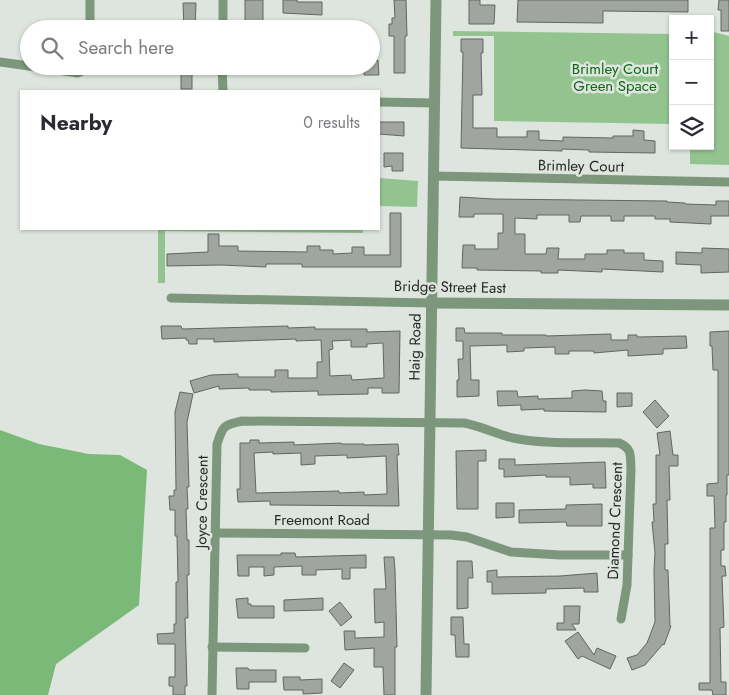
<!DOCTYPE html>
<html lang="en">
<head>
<meta charset="utf-8">
<style>
  body { margin:0; font-family:Jost,sans-serif; background:#f7f7f7; color:#2b2b33 }
  .controls { position:absolute; right:15px; top:15px; display:grid; overflow:hidden; border-radius:0px; box-shadow:0 1px 4px #0004 }
  .controls button { width:45px; height:45px; display:grid; place-items:center; padding:0; border:0; border-bottom:1px solid #e1e1e2; background:#fff; color:#2b2b33; font:25px sans-serif }
  .list { margin:0; padding:0; list-style:none }
  h2 { display:flex; justify-content:space-between; align-items:center; height:65px; margin:0; padding:0 20px; font-size:21px }
  h2 small { font-size:16px; font-weight:400; color:#7c7c81 }
  .icon { flex:none; width:28px; height:28px; fill:none; stroke:currentColor; stroke-width:2; stroke-linecap:round; stroke-linejoin:round }
  .map { position:relative; flex:none; width:729px; height:695px; overflow:hidden }
  .search { position:absolute; background:#fff; box-shadow:0 1px 4px #0004; left:20px; top:20px; width:360px; height:55px; display:flex; align-items:center; gap:12px; box-sizing:border-box; padding:0 18px; border-radius:28px; color:#7c7c81; font-size:19px }
  .panel { position:absolute; background:#fff; box-shadow:0 1px 4px #0004; left:20px; top:90px; width:360px; height:140px; border-radius:0px }
  .map>svg:first-child { display:block }
  .green { fill:#93c490 }
  .forest { fill:#7ab978 }
  .building { fill:#a0a69f; stroke:#606660; fill-rule:evenodd }
  .lines { fill:none; stroke-linecap:round; stroke-linejoin:round }
  .minor { stroke:#7c977b; stroke-width:9 }
  .tertiary { stroke:#7c977b; stroke-width:11 }
  .labels { text-anchor:middle; dominant-baseline:central; stroke-width:5; stroke-linejoin:round; paint-order:stroke }
  .park-label { font-size:15px; fill:#0e6915; stroke:#dee5de }
  .street-label { font-size:15px; fill:#262825; stroke:#dee5de }
</style>
</head>
<body>
<div class="map">
<svg width="729" height="695" viewBox="0 0 729 695">
  <rect width="100%" height="100%" fill="#dee5de"/>
  <g class="green">
    <path d="M453 31 673 34V124L494 121V36H453Z"/>
    <path d="M710 31 729 36V165L690 164V146H710Z"/>
    <path d="M379 178 418 181 417 207 379 206Z"/>
    <path d="M158 229H363V233L165 231V283H158Z"/>
  </g>
  <path class="forest" d="M0 430 39 444 89 454 120 455 147 470 139 605 56 664 48 695H0Z"/>
  <g class="building">
    <rect x="245" y="0" width="18" height="26"/>
    <path d="M283 0H297V2H322V15L283 13Z"/>
    <path d="M394 0H406L407 36H405V73H394V36H389V24H392V18H395Z"/>
    <path d="M469 0H480V5H495L494 24H469Z"/>
    <path d="M518 0H688V12L603 11V23L517 22Z"/>
    <path d="M719 0H729V31H721V10H718Z"/>
    <path d="M183 3H196L195 29H184Z"/>
    <path d="M461 39H483V53H481L482 95H473V128H497V137H527V131H539V140L563 141V137L613 138V136H633V130L644 131V140L655 141V153L589 152V150L562 149V151L461 148 463 52H461Z"/>
    <path d="M371 60H378L379 75H364V66H371Z"/>
    <rect x="181" y="68" width="11" height="21"/>
    <path d="M379 122H404V136L379 134Z"/>
    <path d="M384 153H403V171H392V166L384 167Z"/>
    <path d="M460 197 493 199 667 201V202L685 203V204L716 205V201H729V216H711V224L670 222V219H655V216H624V221H611V216H581L580 222H569V215H537V219L515 218V234H525V254H546L547 248H559L558 259H585V254H607V250H624V253H644V260L663 261V272L602 269V272L558 270V273H541V271L477 270V268H462L463 245H475V249H498V233H503V214H474V217H459Z"/>
    <path d="M390 213H401V267H302V264H266V267L221 265 167 266V254L208 252V234H219V246H238V251L307 252V246H320V250H333V254L352 253V247H364V255H390Z"/>
    <path d="M702 248 729 249V272L701 273V265L676 264V252L702 253Z"/>
    <path d="M161 326H181L182 329 288 326V328L315 327V329H367V332L400 331 399 393H382V388H368V394L318 395V391L271 392V390H249V388L219 389V386L194 393 190 381 211 375 238 374V377H275V370H288V378H317V362H322L321 340 296 341V339L214 342V339H197V344H189L188 340H186V338L162 339ZM351 340V347H367V344L383 343 384 378 352 380 351 375 330 376 329 350 333 349 332 341Z"/>
    <path d="M456 328H464L465 333H502V335H546V336L611 334V340H628V335H637V337L686 336 687 348 663 349V354L628 356V350L594 353V351H569V354H555V347L524 348V351L507 352V345L470 346 471 380H479V396L457 397V380H459L458 359H463V341H456Z"/>
    <path d="M729 331V475H727V495H726V522H724V550H721V566H725L726 576H722L724 627 720 628 721 682H726V695H713L712 690H699V683H710V528H715L714 496H707V484L718 483V370H713L712 346H710V332Z"/>
    <path d="M585 390 602 391 603 401H606V412L544 411V409L521 410V405L498 406 497 391H517L518 397 538 396V399L572 398V391Z"/>
    <path d="M180 392 193 394 187 422 189 487H187L188 509H186L187 540H189V575H187L188 618H185L187 686H185V695H173V686H169V677H175V644H158L157 634 174 633V624H176V582H178L177 536H175V510H170L169 496H174V490H176L175 412Z"/>
    <path d="M617 393H632V406L617 407Z"/>
    <path d="M655 400 669 416 657 428 643 412Z"/>
    <path d="M670 431 673 455H678V466H669L670 500H667L668 544H665V570H668L670 626H671L664 645 663 644 645 665 632 670 627 658 637 655 647 643 655 622 654 570 655 553 652 522H654L653 504H656V455H660L657 433Z"/>
    <path d="M250 440H259V443L294 442V445L341 443V444H364V445L398 444 399 455H397L399 506 270 505V501L238 502 237 489H240V443H250ZM273 452V454L301 453V465L315 464V456L347 455V458L386 456 387 494 364 495V492L339 493V491L256 493 254 453Z"/>
    <path d="M486 450V461H478V509H457L456 451Z"/>
    <path d="M499 459H515V465L605 462 606 488H593V484L570 485V477H546V475L504 477V469H499Z"/>
    <path d="M496 503H514V517L496 518Z"/>
    <path d="M602 504V526H567L566 522 519 523V510L566 509V505Z"/>
    <path d="M281 553H295L296 557 366 555V568H350V579H342V569L316 570V575H302V566L274 567V575L264 576V567H249V576H238L237 555H281Z"/>
    <path d="M384 557H394L395 570 397 647H395V695H384L383 667H374V648L345 650 344 631H355V638L384 637V622L375 623 374 589H386Z"/>
    <path d="M457 561H472L473 578H468V608L457 609Z"/>
    <path d="M497 570V577L560 576 597 573 598 592H584V588L546 589V593L492 594V582H487V571Z"/>
    <path d="M248 598V604H251V606H274V618H238L236 599Z"/>
    <path d="M323 598V610L284 611V600Z"/>
    <path d="M340 602 352 617 341 626 329 611Z"/>
    <path d="M564 606H580L579 624H572L576 630H557V623H564Z"/>
    <path d="M451 617H463L464 644H469V657H456L455 635H451Z"/>
    <path d="M578 632 594 655 597 648 616 656 610 669 582 656 578 659 565 641Z"/>
    <path d="M344 663 354 670 340 688 331 681Z"/>
    <path d="M236 668H248L249 670H276V682H249V689H237Z"/>
    <path d="M283 677H300V680L322 679V693L303 694V690H284Z"/>
  </g>
  <g class="lines">
    <g class="minor">
      <path d="M90 29V0"/>
      <path d="M223 29V0"/>
      <path d="M0 62 29 66"/>
      <path d="M30 66 78 73 87 69 88 66"/>
      <path d="M222 66 223 91"/>
      <path d="M379 102 435 103"/>
      <path d="M433 176 729 182"/>
      <path d="M171 298 431 303"/>
      <path d="M215 533 451 535 467 537 511 552 560 555H628"/>
      <path d="M212 647 305 648"/>
      <path d="M212 695 217 444C223 426 223 425 242 421L464 423C481 426 496 434 513 438 547 445 584 442 619 443 633 449 630 456 631 469L627 585 621 619"/>
    </g>
    <g class="tertiary">
      <path d="M431 303 729 305"/>
      <path d="M426 695 436 0"/>
    </g>
  </g>
  <g class="labels">
    <g class="park-label">
      <text x="615" y="69">Brimley Court<tspan x="615" dy="17">Green Space</tspan></text>
    </g>
    <g class="street-label">
      <text transform="translate(581 166) rotate(1)">Brimley Court</text>
      <text transform="translate(450 287) rotate(1)">Bridge Street East</text>
      <text transform="translate(415 347) rotate(-89)">Haig Road</text>
      <text transform="translate(202 502) rotate(-89)">Joyce Crescent</text>
      <text x="322" y="520">Freemont Road</text>
      <text transform="translate(615 521) rotate(-88)">Diamond Crescent</text>
    </g>
  </g>
</svg>
<div class="controls">
<button>+</button>
<button>−</button>
<button><svg class="icon" aria-label="layers" viewBox="0 0 24 24"><path d="M12 4l9 5-9 5-9-5zM3 14l9 5 9-5"/></svg></button>
</div>
<div class="search"><svg class="icon" aria-label="search" viewBox="0 0 24 24"><circle cx="10" cy="10" r="6"/><path d="M15 15l6 6"/></svg>Search here</div>
<section class="panel">
<h2>Nearby<small>0 results</small></h2>
<ul class="list">
</ul>
</section>
</div>
</body>
</html>
